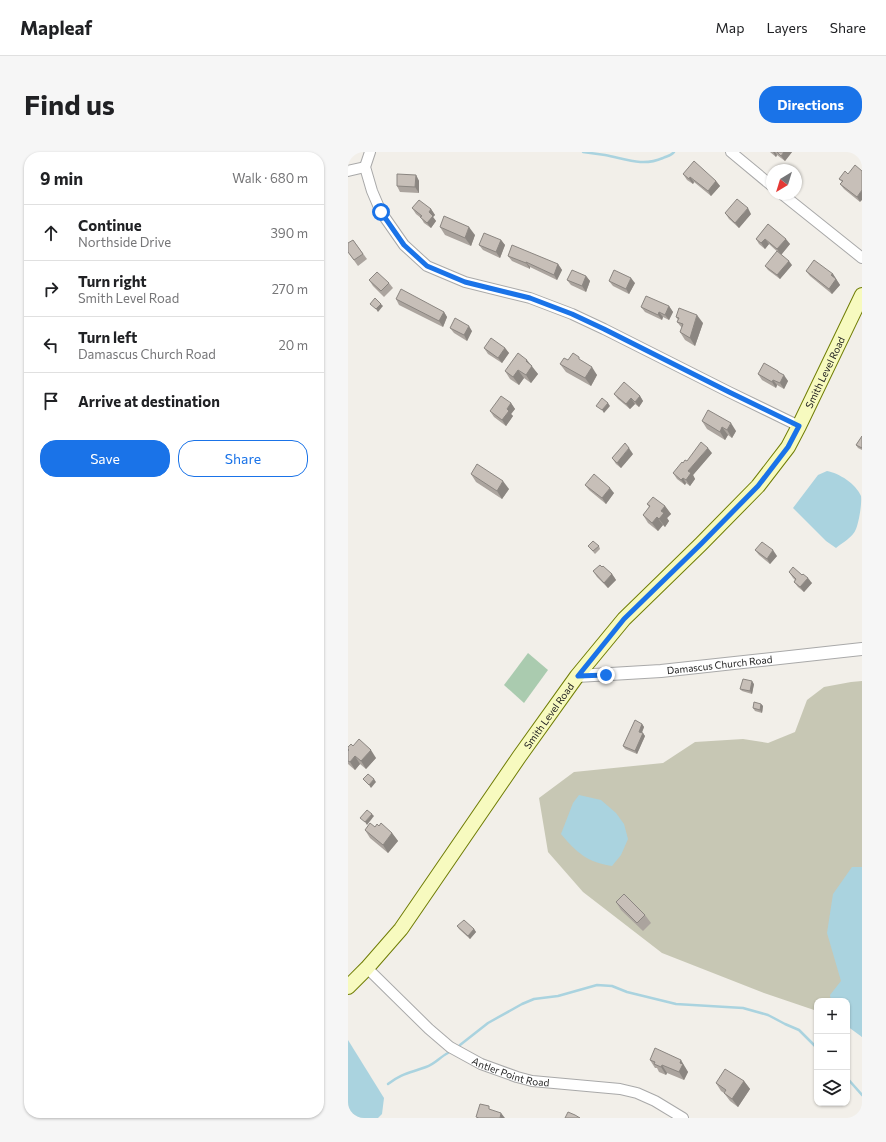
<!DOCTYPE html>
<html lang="en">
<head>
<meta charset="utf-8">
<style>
  body { margin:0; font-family:Commissioner,sans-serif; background:#f6f6f6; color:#202124 }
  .controls { position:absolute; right:12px; bottom:12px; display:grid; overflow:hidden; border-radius:8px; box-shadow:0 1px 3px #0004 }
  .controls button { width:36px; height:36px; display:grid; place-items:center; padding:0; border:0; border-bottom:1px solid #e0e0e0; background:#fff; color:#202124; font:20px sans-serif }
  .compass { position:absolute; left:418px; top:12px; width:36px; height:36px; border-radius:50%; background:#fff; box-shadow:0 1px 3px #0004; rotate:218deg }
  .stop { position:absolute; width:12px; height:12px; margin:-9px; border:3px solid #1a73e8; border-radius:50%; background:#fff }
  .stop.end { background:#1a73e8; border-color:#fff; box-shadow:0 1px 4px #0008 }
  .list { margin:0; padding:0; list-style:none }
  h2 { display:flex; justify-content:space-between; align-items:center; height:52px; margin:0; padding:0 16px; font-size:17px }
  h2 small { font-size:13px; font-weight:400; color:#757577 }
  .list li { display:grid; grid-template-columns:26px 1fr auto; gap:12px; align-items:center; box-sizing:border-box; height:56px; padding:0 16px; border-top:1px solid #e0e0e0 }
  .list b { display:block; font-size:15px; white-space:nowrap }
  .list p { margin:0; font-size:13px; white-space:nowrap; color:#757577 }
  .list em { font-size:13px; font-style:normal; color:#757577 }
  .actions { display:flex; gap:8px; padding:12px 16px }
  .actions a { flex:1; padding:9px 0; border:1px solid #1a73e8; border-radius:16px; text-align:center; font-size:14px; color:#1a73e8 }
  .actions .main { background:#1a73e8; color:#fff }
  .icon { flex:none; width:22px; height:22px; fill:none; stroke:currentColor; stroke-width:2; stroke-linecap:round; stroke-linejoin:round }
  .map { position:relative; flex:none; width:514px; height:966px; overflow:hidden; border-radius:16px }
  header { display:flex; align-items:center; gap:24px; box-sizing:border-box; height:56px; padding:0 20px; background:#fff; border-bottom:1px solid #e0e0e0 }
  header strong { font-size:19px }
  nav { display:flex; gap:22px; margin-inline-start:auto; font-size:14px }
  .intro { display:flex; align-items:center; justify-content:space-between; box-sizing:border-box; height:96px; padding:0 24px }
  h1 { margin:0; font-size:28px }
  .button { padding:10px 18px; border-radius:16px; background:#1a73e8; color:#fff; font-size:14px; font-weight:700 }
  main { display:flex; gap:24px; padding:0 24px }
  aside { flex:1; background:#fff; border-radius:16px; box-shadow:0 1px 3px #0004 }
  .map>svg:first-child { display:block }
  .construction { fill:#c7c7b4 }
  .cemetery { fill:#aacbaf }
  .water { fill:#aad3df }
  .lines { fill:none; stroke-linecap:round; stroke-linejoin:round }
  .stream { stroke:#aad3df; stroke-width:2.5 }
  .minor-casing { stroke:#a9a9a9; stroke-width:12 }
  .tertiary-casing { stroke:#a9a9a9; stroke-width:14 }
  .secondary-casing { stroke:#707d05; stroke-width:16 }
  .minor { stroke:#fff; stroke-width:10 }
  .tertiary { stroke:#fff; stroke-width:12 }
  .secondary { stroke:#f7fabf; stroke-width:14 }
  .wall { fill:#aba49e }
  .shaded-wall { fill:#8b8681 }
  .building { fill:#c7bfb8; stroke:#8b8681 }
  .route { stroke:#1a73e8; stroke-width:5 }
  .labels { text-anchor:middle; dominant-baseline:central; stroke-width:3.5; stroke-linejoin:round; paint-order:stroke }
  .street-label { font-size:10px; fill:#222; stroke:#fff }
</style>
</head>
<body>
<header>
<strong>Mapleaf</strong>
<nav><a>Map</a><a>Layers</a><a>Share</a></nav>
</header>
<div class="intro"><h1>Find us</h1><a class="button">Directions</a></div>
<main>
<aside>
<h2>9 min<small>Walk · 680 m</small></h2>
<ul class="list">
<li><svg class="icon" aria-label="ahead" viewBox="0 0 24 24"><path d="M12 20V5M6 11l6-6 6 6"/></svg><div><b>Continue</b><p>Northside Drive</p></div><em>390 m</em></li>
<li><svg class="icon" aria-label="right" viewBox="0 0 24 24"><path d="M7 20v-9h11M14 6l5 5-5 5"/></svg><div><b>Turn right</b><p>Smith Level Road</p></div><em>270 m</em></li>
<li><svg class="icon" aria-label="left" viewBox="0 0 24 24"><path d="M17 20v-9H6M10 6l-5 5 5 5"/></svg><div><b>Turn left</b><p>Damascus Church Road</p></div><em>20 m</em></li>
<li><svg class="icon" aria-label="arrive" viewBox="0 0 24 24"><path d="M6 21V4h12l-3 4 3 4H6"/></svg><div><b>Arrive at destination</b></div></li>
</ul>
<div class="actions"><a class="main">Save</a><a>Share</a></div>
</aside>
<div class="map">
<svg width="514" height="966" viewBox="0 0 514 966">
  <rect width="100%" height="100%" fill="#f2efe9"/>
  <path class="construction" d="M514 529V885L499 849H469V859L416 841 314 801 235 740 200 700 191 646 226 620 315 611 347 590 395 587 420 591 447 580 459 548 476 535 503 530Z"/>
  <path class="cemetery" d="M180 501 200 518 176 551 156 533Z"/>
  <g class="water">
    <path d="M479 319C491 321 508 332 513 344 514 351 511 370 508 377 505 385 494 391 488 396L478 389 445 356 470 323Z"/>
    <path d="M231 643 253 648 268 661 276 672 280 687 273 703 264 714C239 710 229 701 213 682L225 651Z"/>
    <path d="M504 715H514V885L499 874V849H483L482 843 493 829 479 781 485 742Z"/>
    <path d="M0 888 36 946 34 962 30 966H0Z"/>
  </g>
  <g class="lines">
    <g class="stream">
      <path d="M235 0C242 1 250 2 257 3 278 7 294 15 315 6 319 4 323 4 326 0"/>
      <path d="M112 893 140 871 174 852 186 847 210 844 249 833 264 834 279 840 328 852 395 856 420 863 437 872 451 878 469 896"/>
      <path d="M499 926 514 943"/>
      <path d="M40 932C54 921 62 921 78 915 87 912 92 905 100 901"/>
    </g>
    <defs>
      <g id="minor">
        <path d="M22 0 17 15 24 39 33 60 56 93 79 114 117 130 182 146 224 162 256 177 381 240 451 274"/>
        <path d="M383 0 424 34"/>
        <path d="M0 19 17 15"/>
        <path d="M434 42 514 106"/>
        <path id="s1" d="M19 816 81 877 102 895 133 912 169 925 184 929 272 937 289 941 307 949 335 966"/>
      </g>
      <g id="tertiary">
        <path id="s2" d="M229 524 313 519 514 497"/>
      </g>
      <g id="secondary">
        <path id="s3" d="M0 835 19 816 53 777 171 605 229 524 276 467 353 392 410 334 440 295 451 274 514 143"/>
      </g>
    </defs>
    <use href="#minor" class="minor-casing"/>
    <use href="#tertiary" class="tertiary-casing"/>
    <use href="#secondary" class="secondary-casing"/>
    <use href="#minor" class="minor"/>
    <use href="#tertiary" class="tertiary"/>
    <use href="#secondary" class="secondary"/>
  </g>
  <g class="wall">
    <path d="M422 0H444L437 9 429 3 428 5Z"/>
    <path d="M335 22 368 29 372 34 363 44 346 30 345 32 339 28Z"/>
    <path d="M500 22 512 50 496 37 492 32 494 30 491 27Z"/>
    <path d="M68 23 71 29V41L52 40 49 34Z"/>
    <path d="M64 56 83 57 87 63 85 65 88 69 83 76 76 71 73 66 68 62Z"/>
    <path d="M377 61 403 62 391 76 381 67Z"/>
    <path d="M420 72 442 92 433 103 421 92 417 97 411 92 408 87Z"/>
    <path d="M92 75 127 83 123 94 97 83Z"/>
    <path d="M5 88 19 107 10 114 0 100Z"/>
    <path d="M153 88 157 93 152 106 135 98 131 93Z"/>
    <path d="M160 104 210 112 214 118 209 128 182 115V117L164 109Z"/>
    <path d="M444 113 432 127 420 118 417 114Z"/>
    <path d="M458 119 485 122 492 133 484 142 462 124Z"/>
    <path d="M238 124 242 129 238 140 223 133 219 128Z"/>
    <path d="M21 128 41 131 45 136 36 145 25 134Z"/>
    <path d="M261 129 287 131 281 142 265 134Z"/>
    <path d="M48 147 96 160 99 165 95 175 51 153Z"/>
    <path d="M321 154 325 160 321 168 315 165 314 168 297 160 293 155Z"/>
    <path d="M328 165 355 171 347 194 337 188 332 180 334 176 329 170 330 168Z"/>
    <path d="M102 176 124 179 119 189 106 181Z"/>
    <path d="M136 196H157L161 201 154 211 140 202Z"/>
    <path d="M220 208 234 209 249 223 243 234 218 220 212 212Z"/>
    <path d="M182 213 190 222 183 231 176 226 171 233 162 227 157 219Z"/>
    <path d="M430 219 440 229 436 237 429 233 428 236 414 228 410 222Z"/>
    <path d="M266 242 292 244 295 249 291 255 287 252 282 257 270 247Z"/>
    <path d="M163 251 167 257 163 262 165 264 158 274 146 265 142 259Z"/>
    <path d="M354 269 388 279 384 286 380 283 377 288 359 277Z"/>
    <path d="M514 284V298L510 296 508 293Z"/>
    <path d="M364 301 345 323 347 327 342 334 338 331 337 333 329 327 325 321 335 311 339 309Z"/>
    <path d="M285 302 273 316 268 312 264 306Z"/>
    <path d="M123 322 161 337 154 347 128 330Z"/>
    <path d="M237 333 266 341 258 352 241 338Z"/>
    <path d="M299 352 317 354 323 362 319 366 321 369 317 375 315 373 310 379 300 371 295 363 301 355Z"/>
    <path d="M240 394H251L252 397 247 402Z"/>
    <path d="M407 398 429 404 422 412 411 403Z"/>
    <path d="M245 419 264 422 268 428 260 436 249 425Z"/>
    <path d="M441 420 464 431 456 440 450 435 446 430 447 428 445 426Z"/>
    <path d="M406 532 404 542 394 539 392 537Z"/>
    <path d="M413 552 415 554 414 561 407 559 405 556Z"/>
    <path d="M294 572 296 575 294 581 297 584 289 602 277 597 275 594Z"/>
    <path d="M5 594 28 606 18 617 12 612 7 618 0 612V595Z"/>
    <path d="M27 675 44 681 50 689 40 701 22 686 17 678Z"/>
    <path d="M268 750 297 763 303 771 295 779 273 758Z"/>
    <path d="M109 774 126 777 128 780 122 787 111 777Z"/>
    <path d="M302 908 338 916V917L340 920 336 928 319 921 318 923 311 920 309 916H307Z"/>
    <path d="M396 929 402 937 390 955 382 949 376 941 373 939 368 931Z"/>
  </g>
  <g class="shaded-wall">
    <path d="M425 0H427L429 3 428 5Z"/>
    <path d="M436 0H444L437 9 433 4Z"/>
    <path d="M68 23 71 29V41L67 35Z"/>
    <path d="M342 25 346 30 345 32 341 27Z"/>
    <path d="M368 29 372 34 363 44 360 39Z"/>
    <path d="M514 38V48L512 50 509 45Z"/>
    <path d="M400 56 403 62 391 76 387 71Z"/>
    <path d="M83 57 87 63 85 65 88 69 83 76 79 71 81 60Z"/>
    <path d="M121 75 127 83 123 94 117 86Z"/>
    <path d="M417 87 421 92 417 97 413 91Z"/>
    <path d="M438 87 442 92 433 103 429 97Z"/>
    <path d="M153 88 157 93 152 106 148 100Z"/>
    <path d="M441 109 444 113 432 127 429 123Z"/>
    <path d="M178 110 182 115V117L178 111Z"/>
    <path d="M210 112 214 118 209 128 206 123Z"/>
    <path d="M485 122 492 133 484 142 481 137 483 123Z"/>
    <path d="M238 124 242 129 238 140 234 134Z"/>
    <path d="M283 126 287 131 281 142 278 137Z"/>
    <path d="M33 152 35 154 30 160 28 157Z"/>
    <path d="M321 154 325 160 321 168 317 163Z"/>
    <path d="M96 160 99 165 95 175 91 169Z"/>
    <path d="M311 160 315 165 314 168 310 163Z"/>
    <path d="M349 163 355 171 347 194 342 186Z"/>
    <path d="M121 174 124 179 119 189 116 183Z"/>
    <path d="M157 196 161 201 154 211 150 206Z"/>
    <path d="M179 208 190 222 183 231 178 223V209Z"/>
    <path d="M244 215 249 223 243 234 237 226Z"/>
    <path d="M170 218 176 226 171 233 165 225Z"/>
    <path d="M436 223 440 229 436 237 432 231Z"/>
    <path d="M425 228 429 233 428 236 424 230Z"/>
    <path d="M292 244 295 249 291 255 287 250Z"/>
    <path d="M283 246 287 252 282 257 278 252Z"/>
    <path d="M163 251 167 257 163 262 165 264 158 274 154 268 159 257Z"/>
    <path d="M260 251 262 254 256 261 254 258Z"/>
    <path d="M383 271 388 279 384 286 379 278Z"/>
    <path d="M374 275 380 283 377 288 372 280Z"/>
    <path d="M281 296 285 302 273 316 269 311Z"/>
    <path d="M360 296 364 301 345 323 347 327 342 334 338 328 340 319Z"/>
    <path d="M335 326 338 331 337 333 333 328Z"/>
    <path d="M155 329 161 337 154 347 149 339Z"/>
    <path d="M262 336 266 341 258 352 254 346Z"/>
    <path d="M317 354 323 362 319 366 321 369 317 375 311 367 313 359Z"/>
    <path d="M309 365 315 373 310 379 304 371Z"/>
    <path d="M425 398 429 404 422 412 419 407Z"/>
    <path d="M264 422 268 428 260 436 256 431Z"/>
    <path d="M460 426 464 431 456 440 452 435Z"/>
    <path d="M404 529 406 532 404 542 402 539Z"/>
    <path d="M413 552 415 554 414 561 412 558Z"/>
    <path d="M294 572 296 575 293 582 291 580Z"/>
    <path d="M295 581 297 584 289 602 287 599Z"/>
    <path d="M23 598 28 606 18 617 13 609Z"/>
    <path d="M7 604 12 612 7 618 2 610Z"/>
    <path d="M26 627 28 630 23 636 21 633Z"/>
    <path d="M24 662 26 664 19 673 17 670Z"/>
    <path d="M44 681 50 689 40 701 35 693Z"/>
    <path d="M126 777 128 780 122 787 120 784Z"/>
    <path d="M333 908 340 920 336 928 331 920 332 911Z"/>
    <path d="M314 913 319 921 318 923 313 915Z"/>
    <path d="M396 929 402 937 390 955 384 947Z"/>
    <path d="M153 961 157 966H152Z"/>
  </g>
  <g class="building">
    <path d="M429 0H436L433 4Z"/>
    <path d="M346 9 368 29 360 39 342 25 341 27 335 22Z"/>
    <path d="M507 13 514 19V38L509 45 492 32 495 29 491 27 497 19 500 22Z"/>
    <path d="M49 22 68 23 67 35 49 34Z"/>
    <path d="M389 47 400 56 387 71 377 61Z"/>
    <path d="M71 48 83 57 81 60 85 64 79 71 72 65 74 64 64 56Z"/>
    <path d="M96 64 121 75 117 86 92 75Z"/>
    <path d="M420 72 438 87 429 97 417 87 413 91 408 87Z"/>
    <path d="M136 81 153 88 148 100 131 93Z"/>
    <path d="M5 88 15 102 6 108 0 100V91Z"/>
    <path d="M164 93 210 112 206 123 178 110V111L160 104Z"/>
    <path d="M429 99 441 109 429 123 417 114Z"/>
    <path d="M466 108 485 122 483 123 488 127 481 137 458 119Z"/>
    <path d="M224 118 238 124 234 134 219 128Z"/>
    <path d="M266 118 283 126 278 137 261 129Z"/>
    <path d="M29 120 41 131 33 139 21 128Z"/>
    <path d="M53 137 96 160 91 169 48 147Z"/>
    <path d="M298 144 321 154 317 163 311 160 310 163 293 155Z"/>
    <path d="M27 146 33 152 28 157 22 152Z"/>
    <path d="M331 156 349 163 342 186 332 180 335 172 329 170 331 166 328 165Z"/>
    <path d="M107 166 121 174 116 183 102 176Z"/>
    <path d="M143 186 157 196 150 206 136 196Z"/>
    <path d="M170 201 179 208 178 209 184 214 178 223 170 218 165 225 157 219Z"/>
    <path d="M225 201 231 205V207L244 215 237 226 212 212 216 206 220 208Z"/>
    <path d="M416 211 430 219V220L436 223 432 231 425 228 424 230 410 222Z"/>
    <path d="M276 230 292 244 287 250 283 246 278 252 266 242Z"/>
    <path d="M153 244 163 251 159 257 161 259 154 268 142 259Z"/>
    <path d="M254 246 260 251 254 258 248 254Z"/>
    <path d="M360 258 383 271 379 278 374 275 372 280 354 269Z"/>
    <path d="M514 284V296L508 293Z"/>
    <path d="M353 290 360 296 340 319 343 321 338 328 335 326 333 328 325 321 334 310 335 311 337 308 339 309Z"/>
    <path d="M277 291 281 296 269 311 264 306Z"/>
    <path d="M129 312 155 329 149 339 123 322Z"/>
    <path d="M246 322 262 336 254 346 237 333Z"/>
    <path d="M305 345 317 354 313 359 316 361 311 367 309 365 304 371 295 363 302 354 299 352Z"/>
    <path d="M245 389 251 394 245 399 240 394Z"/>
    <path d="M414 390 425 398 419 407 407 398Z"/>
    <path d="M252 413 254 415 255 414 264 422 256 431 245 419Z"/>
    <path d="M445 415 454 423 455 422 460 426 452 435 446 430 448 427 441 420Z"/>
    <path d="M395 527 404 529 402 539 392 537Z"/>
    <path d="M406 550 413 552 412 558 405 556Z"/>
    <path d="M287 568 294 572 291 580 295 581 287 599 275 594Z"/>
    <path d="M11 587 23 598 13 609 7 604 2 610 0 609V599L1 598 0 597V595L3 592 5 594Z"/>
    <path d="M20 622 26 627 21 633 15 627Z"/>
    <path d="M19 658 24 662 17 670 12 666Z"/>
    <path d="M22 671 27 675 29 672 31 674 33 671 44 681 35 693 17 678Z"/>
    <path d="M276 742 297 763 289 771 268 750Z"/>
    <path d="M116 768 126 777 120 784 109 774Z"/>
    <path d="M307 896 333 908 332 911 335 912 331 920 314 913 313 915 306 912 307 910 302 908Z"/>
    <path d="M377 917 396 929 384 947 376 941 378 938 368 931Z"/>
    <path d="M132 952 141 954V957L153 961 152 966H131L128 965Z"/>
    <path d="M220 960 227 963 232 966H217Z"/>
  </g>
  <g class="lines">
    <path class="route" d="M33 60 56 93 79 114 117 130 182 146 224 162 256 177 381 240 451 274 440 295 410 334 353 392 276 467 230 524 258 523"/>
  </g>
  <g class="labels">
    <g class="street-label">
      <text stroke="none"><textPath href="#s3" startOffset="782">Smith Level Road</textPath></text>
      <text stroke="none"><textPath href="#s2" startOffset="143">Damascus Church Road</textPath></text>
      <text stroke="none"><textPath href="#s3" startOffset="338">Smith Level Road</textPath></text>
      <text stroke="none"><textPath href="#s1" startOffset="181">Antler Point Road</textPath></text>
    </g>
  </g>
</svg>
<div class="controls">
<button>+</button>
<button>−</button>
<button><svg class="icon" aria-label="layers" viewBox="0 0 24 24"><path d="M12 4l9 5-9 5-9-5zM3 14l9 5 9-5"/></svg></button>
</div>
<svg class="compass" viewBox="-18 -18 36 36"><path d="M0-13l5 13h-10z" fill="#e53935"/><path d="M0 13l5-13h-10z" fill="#757577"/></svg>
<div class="stop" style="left:33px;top:60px"></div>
<div class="stop end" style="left:258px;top:523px"></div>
</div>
</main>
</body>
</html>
